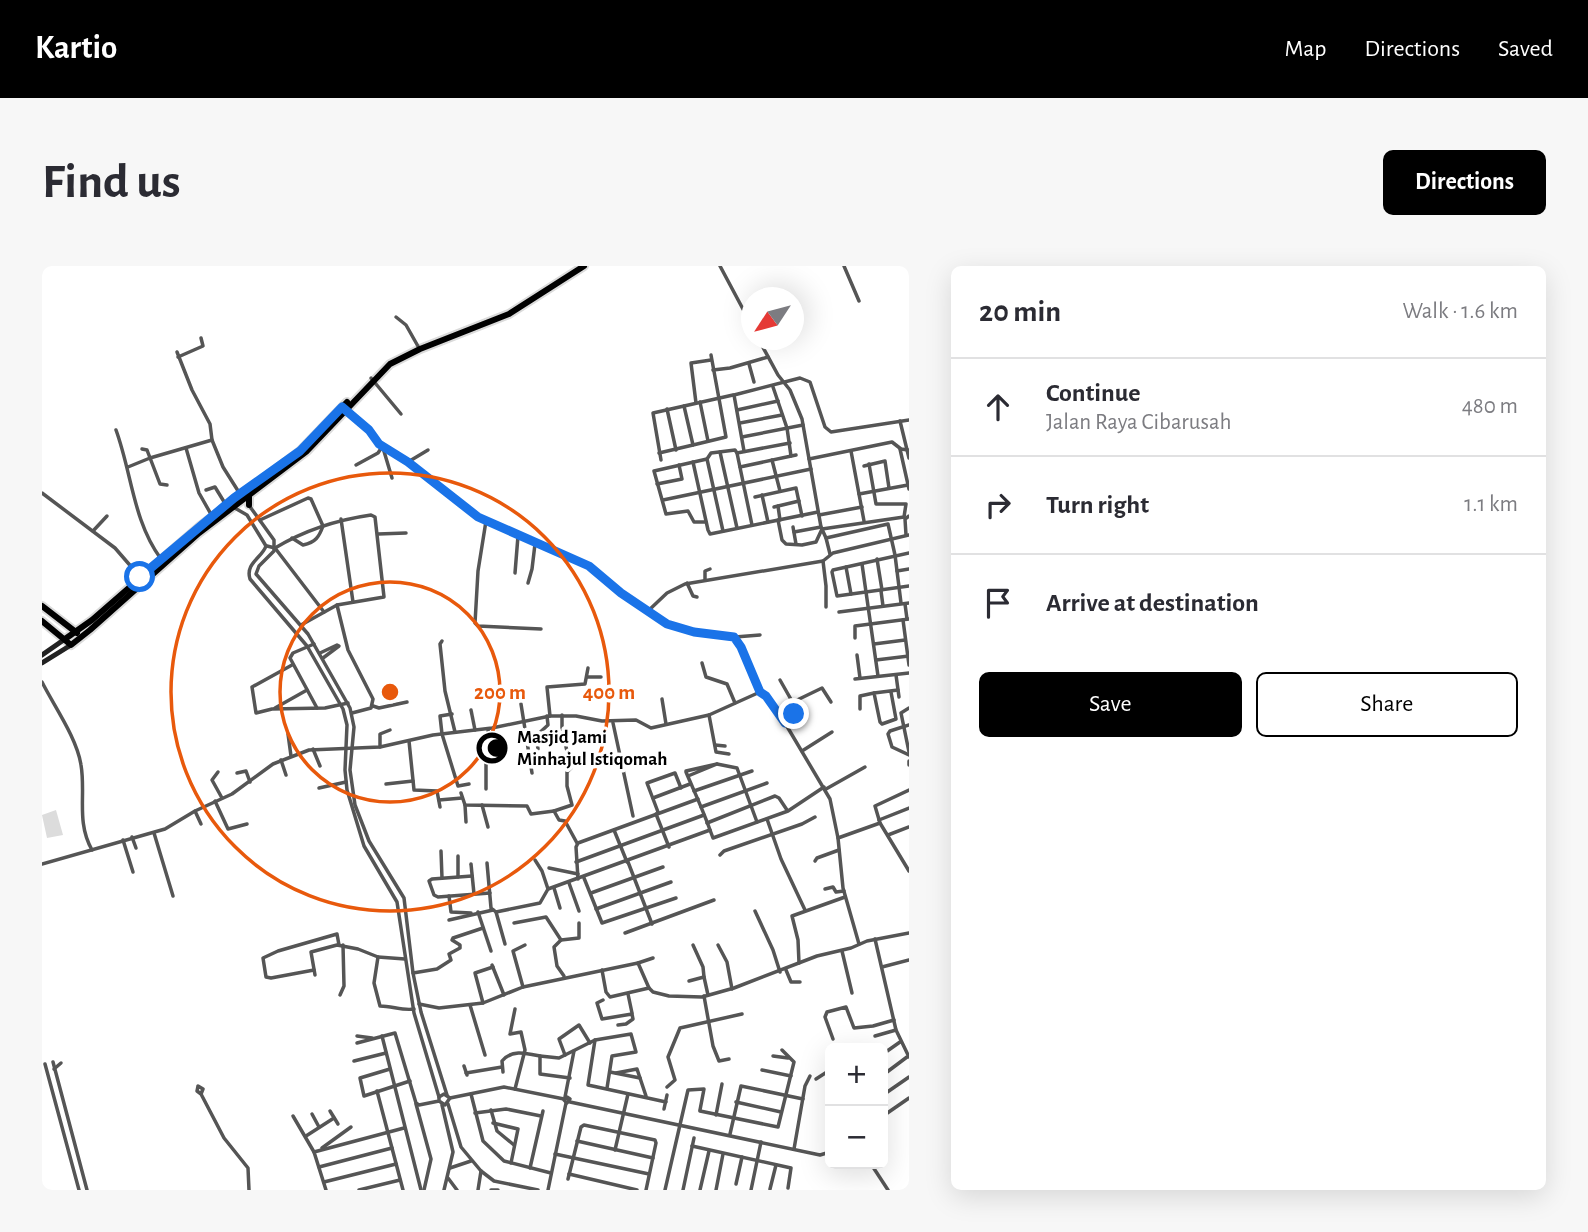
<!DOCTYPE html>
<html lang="en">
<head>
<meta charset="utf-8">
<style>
  body { margin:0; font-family:"Alegreya Sans",sans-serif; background:#f7f7f7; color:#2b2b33 }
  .controls { position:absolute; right:21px; bottom:21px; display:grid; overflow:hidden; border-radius:10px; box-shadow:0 7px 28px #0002 }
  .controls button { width:63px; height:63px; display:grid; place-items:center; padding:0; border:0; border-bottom:2px solid #e1e1e2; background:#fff; color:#2b2b33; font:35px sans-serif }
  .compass { position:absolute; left:699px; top:21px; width:63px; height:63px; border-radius:50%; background:#fff; box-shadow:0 7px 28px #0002; rotate:234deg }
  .stop { position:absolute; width:21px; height:21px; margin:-16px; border:5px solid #1a73e8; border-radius:50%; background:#fff }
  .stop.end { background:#1a73e8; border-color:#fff; box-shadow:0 2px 7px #0008 }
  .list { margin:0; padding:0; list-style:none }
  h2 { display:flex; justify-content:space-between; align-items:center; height:91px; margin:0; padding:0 28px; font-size:30px }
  h2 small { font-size:23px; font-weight:400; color:#7c7c81 }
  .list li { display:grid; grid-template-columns:46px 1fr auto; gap:21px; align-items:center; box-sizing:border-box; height:98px; padding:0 28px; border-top:2px solid #e1e1e2 }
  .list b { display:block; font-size:26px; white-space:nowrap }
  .list p { margin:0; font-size:23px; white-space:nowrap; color:#7c7c81 }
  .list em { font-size:23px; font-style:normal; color:#7c7c81 }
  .actions { display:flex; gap:14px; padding:21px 28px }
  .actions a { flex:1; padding:16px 0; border:2px solid #000; border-radius:10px; text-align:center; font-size:24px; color:#000 }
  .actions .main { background:#000; color:#fff }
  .icon { flex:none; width:38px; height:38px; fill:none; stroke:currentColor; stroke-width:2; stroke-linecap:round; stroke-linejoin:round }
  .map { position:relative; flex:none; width:867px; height:924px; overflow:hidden; border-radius:10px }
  header { display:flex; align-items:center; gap:42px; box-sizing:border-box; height:98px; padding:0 35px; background:#000; color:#fff }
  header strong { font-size:33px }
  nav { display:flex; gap:38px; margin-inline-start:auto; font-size:24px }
  .intro { display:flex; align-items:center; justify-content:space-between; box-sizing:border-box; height:168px; padding:0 42px }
  h1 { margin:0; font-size:49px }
  .button { padding:18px 32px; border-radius:10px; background:#000; color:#fff; font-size:24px; font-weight:700 }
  main { display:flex; gap:42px; padding:0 42px }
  aside { flex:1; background:#fff; border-radius:10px; box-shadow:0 7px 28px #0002 }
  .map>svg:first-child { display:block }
  .park { fill:#dcdcdc }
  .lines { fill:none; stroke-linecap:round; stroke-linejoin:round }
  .primary-casing { stroke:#dbdbdb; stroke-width:10 }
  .street { stroke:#555; stroke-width:3.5 }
  .secondary { stroke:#222; stroke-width:5 }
  .primary { stroke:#000; stroke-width:6 }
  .route { stroke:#1a73e8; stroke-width:9 }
  .ring { fill:none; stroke:#e8590c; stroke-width:3.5 }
  .labels { text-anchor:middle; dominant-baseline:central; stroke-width:7; stroke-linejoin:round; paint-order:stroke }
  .poi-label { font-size:19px; font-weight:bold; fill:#000; stroke:#fff; text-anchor:start }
  .centre { fill:#e8590c; stroke:#fff; stroke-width:3.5 }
  .ring-label { font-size:21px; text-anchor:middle; font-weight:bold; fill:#e8590c; stroke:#fff; stroke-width:7; stroke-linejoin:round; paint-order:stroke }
</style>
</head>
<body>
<header>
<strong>Kartio</strong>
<nav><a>Map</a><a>Directions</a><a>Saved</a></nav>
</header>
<div class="intro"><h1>Find us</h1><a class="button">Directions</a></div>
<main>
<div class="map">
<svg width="867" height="924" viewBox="0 0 867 924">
  <rect width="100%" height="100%" fill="#fff"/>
  <path class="park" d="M14 544 21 569 5 572 0 549Z"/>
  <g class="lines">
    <defs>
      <g id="primary">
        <path d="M207 239V229"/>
        <path d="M0 340 35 367"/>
        <path d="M0 355 29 379 48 364 157 267 265 185 348 98 378 83 467 48 542 0"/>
        <path d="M23 373 50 354 158 260 258 185 305 136"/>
      </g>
    </defs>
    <use href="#primary" class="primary-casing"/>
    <g class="street">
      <path d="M678 0 710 60"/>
      <path d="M802 0 817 35"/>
      <path d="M354 51 364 59 377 82"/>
      <path d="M717 74 736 109 748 124 760 153 779 261 784 272"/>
      <path d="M135 86 150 124 168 158 170 174 181 201 198 228"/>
      <path d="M136 91 161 80 159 72"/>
      <path d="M707 98 712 116"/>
      <path d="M671 104 688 102 726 91"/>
      <path d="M329 112 359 148"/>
      <path d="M731 121 745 162 749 190"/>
      <path d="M658 136 666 175"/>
      <path d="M654 137 649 97 669 94"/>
      <path d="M302 143 327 164 336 178 366 196 440 253 546 300 579 327 625 358 652 366 693 371 699 381 718 426 724 430 743 457 788 533 796 572 801 622 817 678"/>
      <path d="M625 143 634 184"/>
      <path d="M695 144 736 135"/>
      <path d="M858 155 867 192"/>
      <path d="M698 157 740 149"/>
      <path d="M74 164C90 208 91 255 119 293"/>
      <path d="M700 171 761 159"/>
      <path d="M651 179 684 171 669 89"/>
      <path d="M144 182 157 227 170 250"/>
      <path d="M341 182 350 212"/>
      <path d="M100 183 105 184 118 218 125 219"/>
      <path d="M858 183 867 223"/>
      <path d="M702 185 692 129 758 112 768 116 783 161 789 166 867 154"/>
      <path d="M809 185 822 255"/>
      <path d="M678 186 695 262"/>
      <path d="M617 187 651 179 642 140"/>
      <path d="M695 187 748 177"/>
      <path d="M665 193 681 265"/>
      <path d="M767 193 850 176 859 183 866 184"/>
      <path d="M619 194 611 147 691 129"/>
      <path d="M730 194 738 225"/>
      <path d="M366 196 386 184"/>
      <path d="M651 196 666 264 668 268 776 246"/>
      <path d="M314 199 336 187 340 181"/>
      <path d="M822 200 843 195 847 222"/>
      <path d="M86 201 108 192 170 174"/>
      <path d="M698 201 754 189"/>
      <path d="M615 218 640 213 637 199"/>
      <path d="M164 224 173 221 184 239"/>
      <path d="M0 227 73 282 99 312"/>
      <path d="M817 228 866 219"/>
      <path d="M720 229 726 256"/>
      <path d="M713 231 754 222 760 250"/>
      <path d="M621 234 769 203"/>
      <path d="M206 238 232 274V285L217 300 214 308 266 368 308 442 312 461 308 504 313 539 327 575 362 632 371 707 379 746 405 829"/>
      <path d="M736 240 738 254"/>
      <path d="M191 241 205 249 224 280C220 292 203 297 208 313L265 380 301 443 305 459 303 504 305 524 322 580 355 636 372 747 397 831"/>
      <path d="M732 241 757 235"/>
      <path d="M777 249 820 241"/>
      <path d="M299 253 311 336"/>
      <path d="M218 254 266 232 269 233 281 260C277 271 274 276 261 279L250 272"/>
      <path d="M736 254 740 274 744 278 760 279 774 276 780 263"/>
      <path d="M444 255 436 305 433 357 436 360 499 363"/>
      <path d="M664 256H652L646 245 624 248 612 205 665 193 669 187 693 184 695 187 710 259"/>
      <path d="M751 261 754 278"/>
      <path d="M780 263 862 251 864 238H834L827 198"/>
      <path d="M51 265 65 250"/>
      <path d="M752 266 779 261"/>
      <path d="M336 268 364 267"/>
      <path d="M864 269 863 253 867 250"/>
      <path d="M225 280 233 282 282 346"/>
      <path d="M233 282C263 264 294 254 329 249L333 251 342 331 295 339 259 359"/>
      <path d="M867 287 791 304 790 306 795 330 867 320"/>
      <path d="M788 288 784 272 846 258 853 289 859 337"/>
      <path d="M835 293 840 324"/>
      <path d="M781 295 784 320V341"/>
      <path d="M820 298 836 410"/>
      <path d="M804 301 809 328"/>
      <path d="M855 305 867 303"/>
      <path d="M473 307 476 270"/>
      <path d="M663 314V305L668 303"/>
      <path d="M486 317 490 303 493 278"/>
      <path d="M645 317 651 330 655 331"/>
      <path d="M839 325 841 340"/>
      <path d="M863 338 865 353"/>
      <path d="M295 339 306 384 331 433 329 442 310 447"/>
      <path d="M606 345 625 327 643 318 781 295 791 287 867 269"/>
      <path d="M797 346 867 337"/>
      <path d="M861 354 867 399"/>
      <path d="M693 371 718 369"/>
      <path d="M813 372V360L867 353"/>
      <path d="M400 375 398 378 403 425 413 466"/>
      <path d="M272 378 251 387 248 392 275 442"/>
      <path d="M832 378 863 374"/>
      <path d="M278 387 295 379 297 380 281 392"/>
      <path d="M815 389 818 412"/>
      <path d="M834 394 867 390"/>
      <path d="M660 397 664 411 685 418 693 437"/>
      <path d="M250 399 210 421 214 447 230 443 283 442 306 437"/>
      <path d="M854 409 857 431"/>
      <path d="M545 411H559"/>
      <path d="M813 413 867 407"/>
      <path d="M738 414 755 444 743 457"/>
      <path d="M0 416C12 440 35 472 39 499 44 528 34 556 50 584"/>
      <path d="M849 426 854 453 840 458 838 456 832 427 856 424"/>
      <path d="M620 433 624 458"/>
      <path d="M751 436 780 422 789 436"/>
      <path d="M479 438 490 507"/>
      <path d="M331 440 337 442 365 436"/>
      <path d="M233 442 265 424"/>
      <path d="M867 442 859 447 867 486"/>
      <path d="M818 443V430L832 427"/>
      <path d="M429 444 433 464"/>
      <path d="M410 448 398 450 400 468 416 520 427 518"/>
      <path d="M667 449 674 486 687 488"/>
      <path d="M508 450 505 421 543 418 546 402"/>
      <path d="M571 457 591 550"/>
      <path d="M867 459 848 465 846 468 850 481 867 489"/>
      <path d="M246 468 249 490"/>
      <path d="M524 468 535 467"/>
      <path d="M367 475 372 524 395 525 398 541"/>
      <path d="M673 479 683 480"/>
      <path d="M338 481V468L348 464"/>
      <path d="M271 483 278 500"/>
      <path d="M496 483 494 470 506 459 505 450"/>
      <path d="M760 485 790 466"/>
      <path d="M239 494 244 509"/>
      <path d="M867 495V499"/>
      <path d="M675 498 695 502 715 556"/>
      <path d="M176 506 170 514 180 532"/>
      <path d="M195 507 204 505 208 516"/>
      <path d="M646 510 675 498 644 505V506C652 525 661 544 668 564"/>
      <path d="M344 518 371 515"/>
      <path d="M277 522 304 516"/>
      <path d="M444 523V492L447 489 444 476 447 474 446 463"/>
      <path d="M784 523 823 501"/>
      <path d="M867 524 833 540 838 557 867 605"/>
      <path d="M652 525 710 505"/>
      <path d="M419 527 423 539 485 540 489 548 512 545 517 554 523 555 535 577"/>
      <path d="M611 532 648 518"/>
      <path d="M397 534 420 532"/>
      <path d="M173 535 186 563 205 558"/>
      <path d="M423 539 424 556"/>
      <path d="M440 539 446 561"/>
      <path d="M659 541 725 517"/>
      <path d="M153 545 159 558"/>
      <path d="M512 545 530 539 525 520V506L529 502 520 464V449"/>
      <path d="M616 546 605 517 633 507 639 522"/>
      <path d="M614 548 627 581"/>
      <path d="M725 553 739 593 763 644"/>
      <path d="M837 554 867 542"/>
      <path d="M665 557 733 530 737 532 745 544"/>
      <path d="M572 564 585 596"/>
      <path d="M112 567 131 630"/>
      <path d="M846 569 867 561"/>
      <path d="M90 571 94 582"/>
      <path d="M796 572 838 557"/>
      <path d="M81 574 91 606"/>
      <path d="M399 585 400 612"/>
      <path d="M678 589 682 585 760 558 773 551"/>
      <path d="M416 590V611"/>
      <path d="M493 594 500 605 506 623"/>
      <path d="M773 595 775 592 797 584"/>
      <path d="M534 596 662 549"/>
      <path d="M586 596 610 658"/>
      <path d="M445 597 449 642 454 646 463 678"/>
      <path d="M0 598 123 563 153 545 190 528 231 498 267 484 338 481 391 469 450 462 508 450H534L560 455 594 454 609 462 667 449 718 426"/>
      <path d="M429 598 432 628"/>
      <path d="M507 602 536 608"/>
      <path d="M430 610 390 613 387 615 392 629 396 631 448 627"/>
      <path d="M542 612 560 657 634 632"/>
      <path d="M536 613 534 581 536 577 656 533"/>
      <path d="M527 617 537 645"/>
      <path d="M512 622 518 642"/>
      <path d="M783 623 791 621 794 626 802 625"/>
      <path d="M549 627 621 601"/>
      <path d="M407 630 409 646 429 647"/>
      <path d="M554 643 629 616"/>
      <path d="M713 645 731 684 738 706"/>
      <path d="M436 646 449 685"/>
      <path d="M454 646 498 637 506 623 668 564 671 572 746 545 782 521"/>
      <path d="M407 654 451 644"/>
      <path d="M472 657 504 651 519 674"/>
      <path d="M583 667 672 634"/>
      <path d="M833 673 854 764 867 791"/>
      <path d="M651 679 661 701 662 711"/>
      <path d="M676 679 685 696 690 723"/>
      <path d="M800 685 810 727"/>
      <path d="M336 691 332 717 338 740C350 740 361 745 372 743"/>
      <path d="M596 697 611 692"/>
      <path d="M757 697 756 674 750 650 803 631"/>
      <path d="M450 699 462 729"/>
      <path d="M840 701 867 694"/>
      <path d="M272 704 229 712 224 711 221 692 236 685 295 668 297 679"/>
      <path d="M560 704 564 726 568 731 607 722"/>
      <path d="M744 704 749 716H758"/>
      <path d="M371 707 395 703 409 694 407 688 418 682V679L410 674 411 672 441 662"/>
      <path d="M273 709 269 686 295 679 316 683 336 691 363 693"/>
      <path d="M522 710 515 700 512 681 519 674 537 672V657"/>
      <path d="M647 715 662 711 666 729"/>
      <path d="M481 721 471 685 483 679"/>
      <path d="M586 728 590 747"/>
      <path d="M298 729 302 720 301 679"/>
      <path d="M662 730 671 780 677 795 687 793"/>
      <path d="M561 734 555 737 560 753 590 748 591 753 584 758 576 759"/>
      <path d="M441 737 433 707 451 701"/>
      <path d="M377 738 397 742 441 737 481 721 596 697 607 722 611 726 627 730 660 731 692 722 775 690 809 682 825 675 867 667"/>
      <path d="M428 739 443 789"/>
      <path d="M473 743 468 768 479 766 483 784 473 823"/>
      <path d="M315 770 330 772"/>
      <path d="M340 770 379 924"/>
      <path d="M833 770 854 764"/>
      <path d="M791 773 783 751 785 746 804 741 812 762 831 760 852 754"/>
      <path d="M553 774 546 819 624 836"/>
      <path d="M315 777 353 767 374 837 377 839 397 835V831L402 828 408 832 403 839 397 835"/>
      <path d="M820 782 824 780 827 782"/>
      <path d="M841 788 858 776"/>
      <path d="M523 789 517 773 537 759 548 777"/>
      <path d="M731 790 746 792"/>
      <path d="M312 795 344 787"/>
      <path d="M11 796 45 924"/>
      <path d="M3 798 37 924"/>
      <path d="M422 800 425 809"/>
      <path d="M12 803 19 797"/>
      <path d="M348 803 318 812 322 830 368 815"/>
      <path d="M720 804 749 810"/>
      <path d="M461 806 460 795C470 783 484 787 498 790"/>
      <path d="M568 806 598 812"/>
      <path d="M424 807 460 801"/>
      <path d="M574 807 595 803 604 830"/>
      <path d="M841 809 865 791"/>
      <path d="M528 812 498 808V790L517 792 553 774 589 768 594 786 570 790 565 822"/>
      <path d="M774 813 788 804"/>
      <path d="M625 821 633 814 626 791 638 762 700 748"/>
      <path d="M787 824H788"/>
      <path d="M335 825 361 924"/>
      <path d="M159 828 161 823 156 820 155 825 159 828 182 872 206 902 207 924"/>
      <path d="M429 828 441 875 462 895 509 907"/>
      <path d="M841 829 867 811"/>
      <path d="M523 831 532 785"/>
      <path d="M525 831 528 833 525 837 522 834Z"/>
      <path d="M408 832 462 821 522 833"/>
      <path d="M528 836 778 889 788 886"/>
      <path d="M694 836 739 846"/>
      <path d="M374 838 389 893 382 924"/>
      <path d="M406 838 419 881 439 905 452 915 496 924"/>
      <path d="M400 839 411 886 402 924"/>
      <path d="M622 843 625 829"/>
      <path d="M449 844 455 865 472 879"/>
      <path d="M288 845 296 858"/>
      <path d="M658 845 736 861 752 796 740 784"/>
      <path d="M433 847 464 843 499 850"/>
      <path d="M270 848 277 861"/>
      <path d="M674 849 680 818"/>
      <path d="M251 850 272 886"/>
      <path d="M841 850 867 832"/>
      <path d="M451 857 476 863 469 897"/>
      <path d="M688 868 699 820 761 833"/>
      <path d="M264 870 292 852"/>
      <path d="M535 875 611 892"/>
      <path d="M650 880 749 902 746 922"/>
      <path d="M280 882 309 861"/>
      <path d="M752 883 763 820 768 810"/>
      <path d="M573 884 586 828"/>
      <path d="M513 888 607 908"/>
      <path d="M829 898 846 924"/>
      <path d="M277 901 350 882"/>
      <path d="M408 902 429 895"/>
      <path d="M488 902 501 845"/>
      <path d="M527 908 595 924"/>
      <path d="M406 912 415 924"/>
      <path d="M526 913 539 861 542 859 613 874 614 877 604 924"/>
      <path d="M282 916 354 898"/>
      <path d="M694 918 700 891"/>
      <path d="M728 923 734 899"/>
      <path d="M284 924 272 886 362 862"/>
      <path d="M317 924 358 914"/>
      <path d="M436 924 439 905"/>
      <path d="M449 924H456"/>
      <path d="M506 924 524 837"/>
      <path d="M623 924 646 824 662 823 658 844"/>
      <path d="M641 924 652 872"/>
      <path d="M658 924 667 885"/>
      <path d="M674 924 681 888"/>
      <path d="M709 924 719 876"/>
    </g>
    <g class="secondary">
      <path d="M0 389 23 373"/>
      <path d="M0 397 29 379"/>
    </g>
    <use href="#primary" class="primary"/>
  </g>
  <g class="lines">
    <path class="route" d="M98 311 192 232 258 185 300 141 327 164 337 178 366 196 436 251 547 300 579 327 625 358 652 366 692 371 699 381 718 426 724 430 743 457 752 448"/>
  </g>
  <g class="ring">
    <circle cx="348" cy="426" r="110"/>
    <circle cx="348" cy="426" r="219"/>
  </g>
  <defs>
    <symbol id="mosque-disc" viewBox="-11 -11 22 22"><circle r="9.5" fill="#000" stroke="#fff"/><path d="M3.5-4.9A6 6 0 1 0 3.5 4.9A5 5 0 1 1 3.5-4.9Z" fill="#fff"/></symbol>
  </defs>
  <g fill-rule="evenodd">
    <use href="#mosque-disc" x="431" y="463" width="38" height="38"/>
  </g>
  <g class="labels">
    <g class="poi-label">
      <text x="475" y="471">Masjid Jami<tspan x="475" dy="22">Minhajul Istiqomah</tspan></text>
    </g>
  </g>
  <circle cx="348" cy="426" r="10" class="centre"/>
  <g class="ring-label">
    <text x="458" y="433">200 m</text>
    <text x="567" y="433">400 m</text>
  </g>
</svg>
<div class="controls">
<button>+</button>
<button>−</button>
</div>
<svg class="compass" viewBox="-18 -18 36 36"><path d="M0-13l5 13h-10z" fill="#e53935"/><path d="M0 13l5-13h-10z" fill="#7c7c81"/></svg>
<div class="stop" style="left:98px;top:311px"></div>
<div class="stop end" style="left:752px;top:448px"></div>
</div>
<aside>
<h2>20 min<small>Walk · 1.6 km</small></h2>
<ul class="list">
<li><svg class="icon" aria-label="ahead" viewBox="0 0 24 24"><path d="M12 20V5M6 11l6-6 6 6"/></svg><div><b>Continue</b><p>Jalan Raya Cibarusah</p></div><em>480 m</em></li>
<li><svg class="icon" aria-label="right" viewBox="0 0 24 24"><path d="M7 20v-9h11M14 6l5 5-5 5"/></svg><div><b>Turn right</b></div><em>1.1 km</em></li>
<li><svg class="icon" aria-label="arrive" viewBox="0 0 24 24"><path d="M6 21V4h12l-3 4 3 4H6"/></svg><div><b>Arrive at destination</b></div></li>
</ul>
<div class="actions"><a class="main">Save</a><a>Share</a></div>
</aside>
</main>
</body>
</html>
